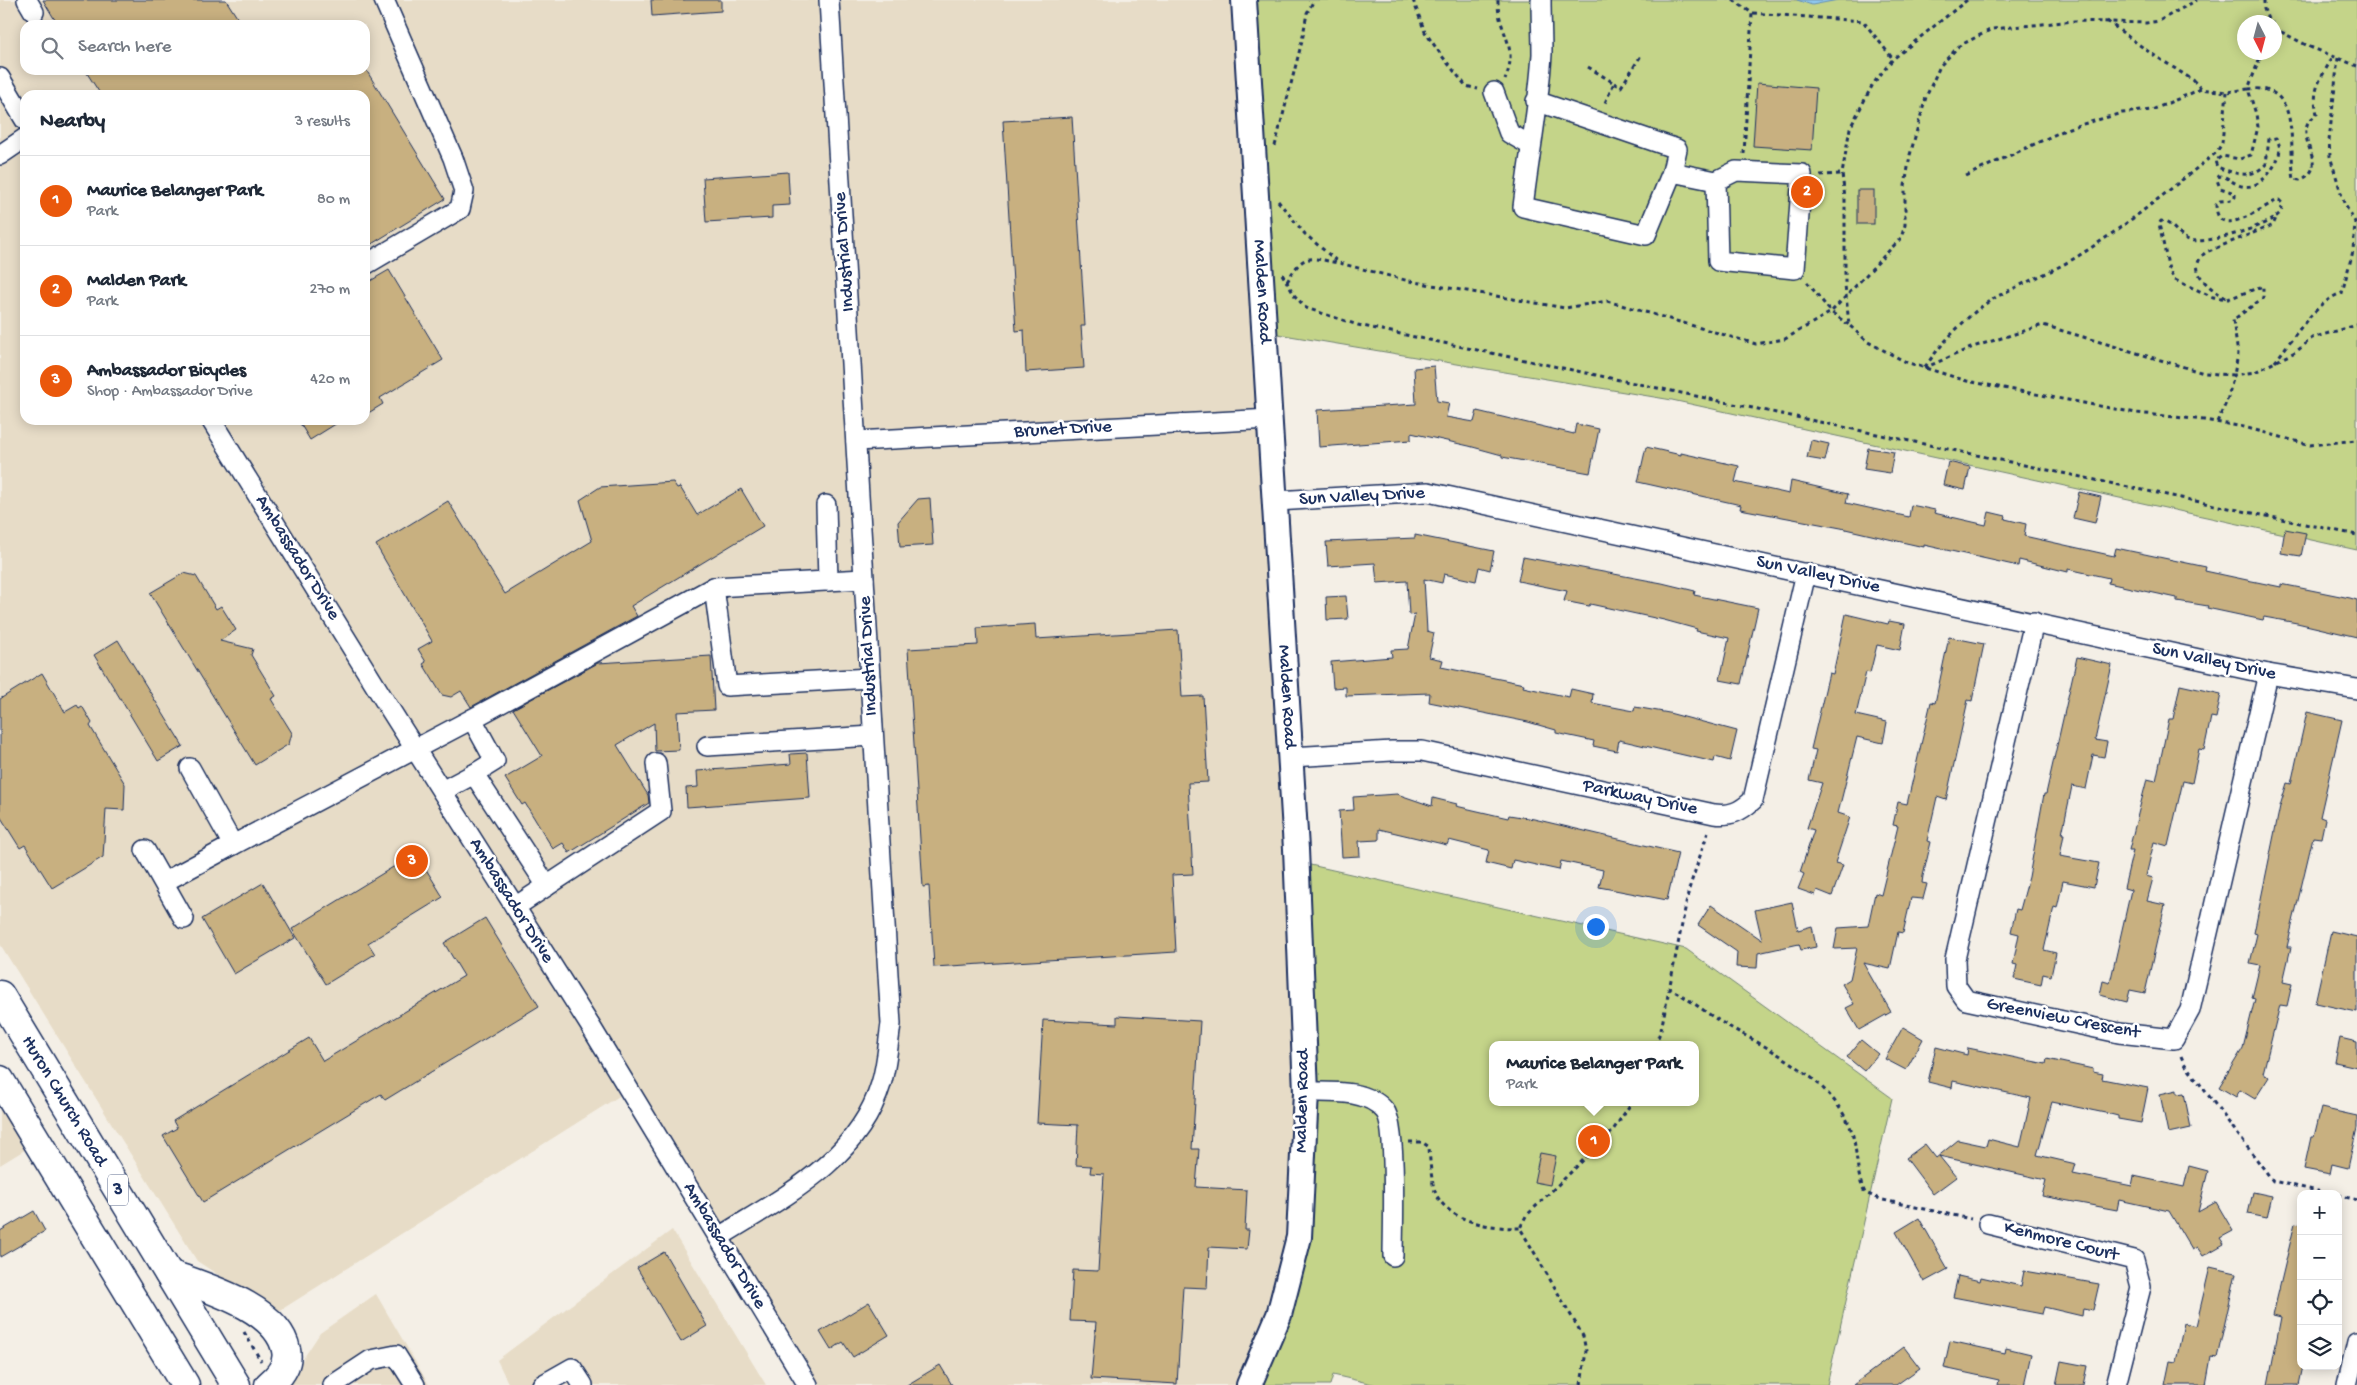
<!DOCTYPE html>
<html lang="en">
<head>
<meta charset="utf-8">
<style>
  body { margin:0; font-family:"Gochi Hand",sans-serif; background:#f2f2f3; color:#1f2937 }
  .controls { position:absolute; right:15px; bottom:15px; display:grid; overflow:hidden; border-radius:10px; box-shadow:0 2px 12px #0003 }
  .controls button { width:45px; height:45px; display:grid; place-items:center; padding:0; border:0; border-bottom:1px solid #e0e1e3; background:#fff; color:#1f2937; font:25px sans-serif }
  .compass { position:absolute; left:2237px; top:15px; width:45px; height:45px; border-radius:50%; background:#fff; box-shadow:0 2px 12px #0003; rotate:174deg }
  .you { position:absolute; left:1595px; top:926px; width:18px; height:18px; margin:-12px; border:4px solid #fff; border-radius:50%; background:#1a73e8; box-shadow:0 0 0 8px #1a73e833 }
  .badge { display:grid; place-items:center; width:32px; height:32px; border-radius:50%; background:#ea580c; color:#fff; font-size:16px; font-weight:700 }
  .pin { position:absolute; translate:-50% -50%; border:2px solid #fff; box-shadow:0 1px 5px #0006 }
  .popup { position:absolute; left:1489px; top:1041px; width:210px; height:65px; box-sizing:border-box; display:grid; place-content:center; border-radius:10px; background:#fff; filter:drop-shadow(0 1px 4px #0005); font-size:16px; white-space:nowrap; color:#747a83 }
  .popup b { font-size:19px; color:#1f2937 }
  .popup::after { content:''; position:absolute; left:50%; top:100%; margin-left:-10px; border:10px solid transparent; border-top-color:#fff }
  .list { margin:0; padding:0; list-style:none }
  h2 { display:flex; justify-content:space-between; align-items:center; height:65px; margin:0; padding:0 20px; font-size:21px }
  h2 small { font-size:16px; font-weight:400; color:#747a83 }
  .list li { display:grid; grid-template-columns:32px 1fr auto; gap:15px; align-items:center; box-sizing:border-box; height:90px; padding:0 20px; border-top:1px solid #e0e1e3 }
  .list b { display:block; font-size:19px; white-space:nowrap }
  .list p { margin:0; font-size:16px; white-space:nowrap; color:#747a83 }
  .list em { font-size:16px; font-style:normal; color:#747a83 }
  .icon { flex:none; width:28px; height:28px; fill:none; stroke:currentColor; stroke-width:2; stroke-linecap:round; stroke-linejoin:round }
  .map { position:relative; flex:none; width:2357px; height:1385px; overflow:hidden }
  .search { position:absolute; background:#fff; box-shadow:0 2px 12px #0003; left:20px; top:20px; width:350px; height:55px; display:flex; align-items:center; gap:12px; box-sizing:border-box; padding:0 18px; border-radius:15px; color:#747a83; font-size:19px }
  .panel { position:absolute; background:#fff; box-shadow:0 2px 12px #0003; left:20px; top:90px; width:350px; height:335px; border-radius:15px }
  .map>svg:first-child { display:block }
  .built { fill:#e7dcc7; fill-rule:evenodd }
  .green { fill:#c4d489; stroke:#708274; fill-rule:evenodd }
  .water { fill:#92ccf2; stroke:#628db7 }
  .building { fill:#c8b080; stroke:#1b2f5e }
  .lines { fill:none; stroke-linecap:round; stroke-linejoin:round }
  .minor-casing { stroke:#1b2f5e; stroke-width:22 }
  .major-casing { stroke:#1b2f5e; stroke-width:28 }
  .highway-casing { stroke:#1b2f5e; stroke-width:31 }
  .path { stroke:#1b2f5e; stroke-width:3; stroke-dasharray:4 4; stroke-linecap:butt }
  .minor { stroke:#fff; stroke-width:19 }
  .major { stroke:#fff; stroke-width:24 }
  .highway { stroke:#fff; stroke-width:28 }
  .labels { text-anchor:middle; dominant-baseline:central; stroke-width:5; stroke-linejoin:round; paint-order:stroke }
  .shield { fill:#fff; stroke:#5f6d8e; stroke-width:1 }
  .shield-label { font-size:18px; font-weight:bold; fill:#1b2f5e }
  .street-label { font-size:19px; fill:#1b2f5e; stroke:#fff }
</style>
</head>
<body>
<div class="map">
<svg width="2357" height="1385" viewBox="0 0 2357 1385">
  <rect width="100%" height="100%" fill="#f4efe6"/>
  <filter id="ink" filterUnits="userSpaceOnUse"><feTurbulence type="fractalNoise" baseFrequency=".02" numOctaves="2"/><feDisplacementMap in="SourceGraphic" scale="10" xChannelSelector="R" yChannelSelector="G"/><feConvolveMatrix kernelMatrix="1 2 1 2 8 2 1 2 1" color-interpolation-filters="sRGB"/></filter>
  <g filter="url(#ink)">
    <g class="built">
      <path d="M0 0H1246L1309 1185 1245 1385H808L621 1095 276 1313 197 1261 0 944ZM25 25H365V70H25ZM25 95H365V420H25Z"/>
      <path d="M0 1095 31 1146 0 1165Z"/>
      <path d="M672 1230 766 1385H509L497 1360Z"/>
      <path d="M376 1294 429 1385H286L320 1333Z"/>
    </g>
    <g class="green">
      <path d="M1246 0H2357V550L1672 400 1266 332ZM2244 22H2274V52H2244Z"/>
      <path d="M1297 862 1686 949 1892 1098 1827 1385H1377L1333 1375 1330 1385H1245L1293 1265ZM1493 1045H1695V1102H1493Z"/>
    </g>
    <path class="water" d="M1797 0H1838L1812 5Z"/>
    <g class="building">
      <path d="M43 0H226L242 25H58Z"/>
      <path d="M651 0H721V11L652 16Z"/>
      <path d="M365 68 445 199 365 248V95H101L85 70H365Z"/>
      <path d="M1757 83 1816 88 1812 150 1753 146Z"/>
      <path d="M1072 117 1085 326H1081L1084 368 1026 372 1024 330 1016 331 1003 121Z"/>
      <path d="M788 172 790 205 772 206V218L706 222 703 178Z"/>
      <rect x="1857" y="190" width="17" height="34"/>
      <path d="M389 270 443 360 380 398 383 404 365 415V284Z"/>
      <path d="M1434 366 1437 401 1449 403 1446 417 1474 422 1477 411 1574 434 1576 424 1599 429 1590 473 1502 457V455L1469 446 1411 433V440L1319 447 1317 410 1416 404 1414 368Z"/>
      <path d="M298 420H342L310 440Z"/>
      <path d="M1811 440 1829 444 1825 461 1807 458Z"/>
      <path d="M1646 447 1681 455V453L1739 466 1735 482 1789 494 1791 481 1848 494 1846 503 1909 517 1911 505 1935 510 1934 513 1986 525 1989 512 2006 516 2005 519 2026 524 2024 536 2114 556 2116 548 2206 567 2205 571 2247 580 2281 587V584L2350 598 2357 600V637L2297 623 2264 617 2263 620 2207 608 2208 606 2177 601V598L2108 583 2109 578 2068 569V572L2019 560 2018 566 1924 545V547L1906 543 1841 528 1740 509 1741 505 1638 482Z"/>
      <path d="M1868 448 1894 452 1890 473 1864 469Z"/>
      <path d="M1948 462 1970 467 1965 490 1943 485Z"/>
      <path d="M673 482 677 488 680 487 697 515 741 489 763 526 631 606 637 616 471 707 461 691 451 697 442 695 423 664 426 662 418 649 432 641 376 545 448 501 505 594 592 541 580 500 600 487Z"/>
      <path d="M2079 492 2101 497 2095 523 2073 518Z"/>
      <path d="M930 498 933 545 900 547 898 522 918 499Z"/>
      <path d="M2285 529 2306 533 2301 556 2281 553Z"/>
      <path d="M1415 535 1494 551 1490 570 1479 567 1476 581 1444 574 1442 583 1424 579 1427 631 1434 633 1429 657 1443 660 1441 667 1524 684 1523 687 1569 697 1571 689 1593 694 1592 703 1634 711 1635 707 1669 713 1737 731 1730 761 1715 757 1714 762 1619 740 1617 751 1593 746 1594 741 1556 733V730L1528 722 1429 702 1430 693 1346 696V687L1333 688 1331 662 1392 657 1391 650 1408 649 1415 614 1409 615 1407 581 1377 583 1375 563 1328 566 1326 542 1415 538Z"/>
      <path d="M1523 557 1662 583 1695 591 1694 595 1758 608 1741 684 1720 680 1729 638 1696 631 1697 629 1664 620 1590 604 1589 606 1564 601 1567 591 1518 581Z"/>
      <path d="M184 573 196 576 216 609 221 606 236 630 220 641 253 649 251 655 276 696 271 699 292 733 289 744 255 765 150 593Z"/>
      <path d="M1346 596 1348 619 1327 620 1326 597Z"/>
      <path d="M1846 614 1888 624 1889 621 1905 624 1900 650 1877 645 1870 673 1866 672 1856 715 1887 722 1883 743 1857 737 1838 813 1850 817 1835 863 1843 865 1832 896 1817 890 1815 895 1798 889 1804 874 1800 872 1814 830 1807 828 1822 783 1809 780 1816 750 1811 749 1829 673 1833 674Z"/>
      <path d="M1035 624 1036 639 1178 630 1182 697 1203 696 1208 782 1188 783 1193 874 1172 875 1176 952 934 967 929 886 923 887 908 649 978 645 977 628Z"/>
      <path d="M1949 637 1984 644 1972 701 1968 700 1946 800 1937 797 1927 841 1931 842 1923 876 1922 883 1927 884 1923 899 1911 898 1903 933 1898 932 1890 969 1863 963 1891 1012 1859 1030 1846 1008 1854 1004 1842 984 1850 979 1857 948 1834 949 1838 928 1868 926 1875 893 1881 895 1898 826 1893 825 1898 802 1907 804 1931 702 1935 703Z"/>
      <path d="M118 640 183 746 158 761 94 655Z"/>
      <path d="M711 656 714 710 677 712 679 750 655 751 654 723 617 745 648 795 649 803 569 853 563 843 553 849 525 803 522 805 505 778 542 756 513 709 598 663Z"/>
      <path d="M2077 657 2112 665 2095 740 2107 742 2104 757 2093 755 2086 789 2072 786 2062 834H2064L2060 856 2099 863 2094 887 2063 881 2057 908 2054 907 2044 950 2056 953 2051 976 2043 974 2041 985 2014 979 2017 965 2013 964 2019 934 2011 932 2016 909 2020 910 2029 877 2044 794H2046Z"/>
      <path d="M42 673 65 712 77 705 79 708 82 706 92 723 90 726 125 784 124 810 106 809 103 857 52 888 25 845 20 848 0 816V699Z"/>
      <path d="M2180 685 2221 694 2216 718 2211 717 2204 750 2199 749 2192 783 2183 781 2168 846 2154 842 2146 876 2153 878 2147 901 2165 905 2145 993 2130 990 2127 1002 2100 995 2103 981 2110 983 2131 890 2124 888 2133 850H2129L2138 814 2147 779 2156 781 2169 719H2173Z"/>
      <path d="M2307 712 2342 720 2320 817 2325 819 2321 838 2313 837 2287 947H2291L2283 982 2292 984 2287 1006 2280 1005 2263 1073 2269 1077 2255 1099 2240 1090 2236 1097 2219 1087 2243 1048 2255 999 2252 998 2260 965 2250 963 2257 934 2254 933 2280 806 2287 783 2291 784Z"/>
      <path d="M807 753 810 798 687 807 686 788 698 787 697 771 791 764 790 754Z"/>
      <path d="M1397 794 1432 806 1433 798 1457 804 1456 806 1508 818 1509 815 1534 819 1678 853 1667 900 1599 887 1603 870 1561 861 1559 870 1513 860 1511 869 1486 863 1489 850 1449 840 1447 845 1379 829V840L1359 841 1360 856 1342 857 1339 811 1354 810 1353 797Z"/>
      <path d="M416 853 443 897 368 943 375 954 326 984 292 929Z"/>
      <path d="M263 883 295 938 234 974 202 919Z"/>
      <path d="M1792 902 1798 930 1812 926 1816 947 1801 950 1799 944 1758 953 1757 968 1736 967 1737 952 1698 925 1711 905 1762 940 1755 910Z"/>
      <path d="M485 918 539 1006 385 1100 381 1094 203 1202 163 1136 177 1128 173 1121 309 1038 323 1061 464 976 444 943Z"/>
      <path d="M2331 931 2357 937V1012L2315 1003Z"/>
      <path d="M1117 1016 1200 1021 1192 1149H1199L1196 1187 1247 1190 1245 1230H1249L1247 1249 1209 1247 1207 1288 1183 1287 1177 1384 1091 1379 1096 1322 1070 1321 1073 1270 1098 1271 1104 1174 1090 1173 1091 1166 1076 1165 1078 1125 1037 1123 1043 1020 1117 1024Z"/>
      <path d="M1903 1027 1923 1039 1906 1070 1885 1059Z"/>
      <path d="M2340 1038 2357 1042V1067L2335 1062Z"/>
      <path d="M1861 1040 1878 1054 1864 1071 1847 1057Z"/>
      <path d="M1936 1047 1967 1055 1968 1048 2046 1064 2047 1059 2093 1069V1072L2103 1074 2102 1079 2148 1088 2141 1123 2118 1119V1116L2110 1114 2052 1102 2037 1155 2076 1164 2073 1174 2132 1186 2134 1176 2184 1187 2189 1166 2208 1171 2198 1212 2216 1202 2233 1231 2220 1238 2224 1244 2203 1256 2197 1247 2192 1250 2169 1211 2119 1200 2117 1210 2042 1196 2046 1180 1939 1156 1956 1177 1933 1194 1906 1158 1925 1144 1936 1158 1958 1140 1986 1146 1988 1139 2020 1147 2031 1098 1953 1081 1952 1088 1928 1082Z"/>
      <path d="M2177 1090V1094L2184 1093 2191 1128 2168 1133 2160 1094Z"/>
      <path d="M2321 1108 2357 1116V1128L2348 1168 2332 1164 2330 1174 2304 1169 2311 1137H2314Z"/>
      <path d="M1540 1153 1556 1156 1550 1185 1534 1182Z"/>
      <path d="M2253 1192 2272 1196 2267 1218 2248 1214Z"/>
      <path d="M34 1211 45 1231 0 1257V1231Z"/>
      <path d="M1919 1218 1948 1269 1924 1282 1896 1232Z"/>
      <path d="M2295 1223 2301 1224V1366H2303L2299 1385H2268L2281 1317 2273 1315Z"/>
      <path d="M664 1252 707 1326 681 1342 637 1268Z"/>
      <path d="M2210 1267 2236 1273 2217 1358 2211 1357 2206 1385H2165L2170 1361 2176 1362 2184 1323 2196 1326Z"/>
      <path d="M2024 1271 2099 1284 2093 1310 2083 1308 2082 1316 2044 1307 2042 1314 1953 1297 1958 1276 1980 1281 1981 1277 2021 1286Z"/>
      <path d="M869 1302 889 1335 853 1357 843 1342 831 1350 820 1332Z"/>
      <path d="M1950 1341 2005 1353 2006 1348 2031 1354 2024 1385H1998L1999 1380 1944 1368Z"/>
      <path d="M1904 1347 1920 1368 1896 1385H1853Z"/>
      <path d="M2061 1361 2087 1366 2083 1385H2056Z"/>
      <path d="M940 1365 952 1385H907Z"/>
    </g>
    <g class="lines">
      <defs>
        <g id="minor">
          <path d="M27 0 34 12"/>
          <path d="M0 78 25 120"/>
          <path d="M1494 92 1509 133 1530 145"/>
          <path d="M1536 101 1677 149 1672 172 1646 235 1523 207C1529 157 1539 105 1542 54 1542 36 1541 18 1541 0"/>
          <path d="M0 155 25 138"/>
          <path d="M1672 172 1716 181 1736 171 1802 174 1795 269 1718 261 1716 181"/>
          <path d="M365 265 460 209 464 191 453 158 384 0"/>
          <path d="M211 420 386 703 591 1027 808 1385"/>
          <path d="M856 441 1271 419"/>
          <path d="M1276 501 1428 492 2268 674 2357 689"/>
          <path d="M826 505 828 581"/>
          <path d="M714 587 727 686 870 678"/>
          <path d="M2034 622 1955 959 1956 986 1966 1000 2119 1033 2174 1039 2190 1010 2268 674"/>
          <path d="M472 719 495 761 474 774"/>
          <path d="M707 746 873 736"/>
          <path d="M1291 757 1392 751H1422L1714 814C1731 816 1740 812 1753 800L1806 573"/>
          <path d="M442 791 474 774 547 886"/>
          <path d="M233 845 472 719 714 587 864 579"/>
          <path d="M145 850 184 919"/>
          <path d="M164 882 233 845 190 768"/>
          <path d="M515 907 661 811 656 763"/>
          <path d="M1306 1092C1330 1092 1368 1089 1385 1111 1397 1126 1393 1231 1393 1256"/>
          <path d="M1988 1224 2134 1260 2141 1287 2116 1385"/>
          <path d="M719 1237C781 1198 858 1161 881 1084 887 1065 888 1044 891 1024L829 0"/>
          <path d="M333 1385 371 1360 396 1355 415 1385"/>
          <path d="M542 1385 572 1368 583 1385"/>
          <path d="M2347 1385 2357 1342"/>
        </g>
        <g id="major">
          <path id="s1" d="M1244 0 1296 849 1306 1092 1299 1237 1279 1315 1249 1385"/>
        </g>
        <g id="highway">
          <path id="s2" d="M0 995 236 1385"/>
          <path d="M0 1080 185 1385"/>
          <path d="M169 1274C204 1287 278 1307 286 1350 289 1364 280 1376 269 1385"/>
        </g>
      </defs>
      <use href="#minor" class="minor-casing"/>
      <use href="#major" class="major-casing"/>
      <use href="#highway" class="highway-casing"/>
      <g class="path">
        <path d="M1413 0 1425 32 1442 56 1466 86 1478 89"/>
        <path d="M1498 0C1497 33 1520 44 1505 80"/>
        <path d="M1733 0 1752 13 1863 21 1893 59"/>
        <path d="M1967 0 1893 59 1873 84 1850 128 1842 174 1845 198V285L1849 325 1868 342 1906 362 1967 381 2136 413 2204 420 2244 427 2310 445 2357 440"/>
        <path d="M2264 0V9L2269 22"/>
        <path d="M2107 21 2149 52 2193 80 2201 89"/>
        <path d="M2274 28 2310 47 2357 66"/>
        <path d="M1588 67 1614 83 1604 105"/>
        <path d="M1614 83 1621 87 1642 54"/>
        <path d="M1275 146 1302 41 1307 13 1314 0"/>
        <path d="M1744 154 1752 13"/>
        <path d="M1820 175 1842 174"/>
        <path d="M1966 176 2069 128 2122 113 2152 110 2201 89 2227 92 2248 89 2262 52"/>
        <path d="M1278 201 1305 234 1339 263 1409 281 1565 308 1607 301 1756 344 1785 339 1831 312 1901 238 1905 225V186L1910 155 1926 97 1940 66 1959 46 1992 29 2074 21 2146 23 2159 21 2197 0"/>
        <path d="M1282 274 1295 296 1306 308 1358 325 2357 535"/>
        <path d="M1287 282C1303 253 1308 257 1338 263"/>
        <path d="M1807 282 1831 312 1849 325"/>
        <path d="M2226 298C2210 289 2184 270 2206 252L2273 225 2277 216"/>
        <path d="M2275 362C2292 340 2316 301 2342 293L2353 251 2355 222 2344 203 2330 156 2329 141 2338 58"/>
        <path d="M1925 367C1942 342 1972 310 1998 296 2027 281 2057 270 2083 253 2130 223 2173 187 2217 152L2222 143 2227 92"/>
        <path d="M1924 368 1973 347 2043 325 2204 373 2234 375 2238 354 2233 320 2263 298V286L2228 299 2213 297 2175 280 2169 270 2159 224 2161 221C2174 223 2177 236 2189 240 2206 245 2266 227 2279 214 2282 211 2282 208 2282 203L2279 200C2266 203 2217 244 2216 205L2220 201 2233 200 2235 197V193L2220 188 2217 180 2219 176C2227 176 2230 181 2237 184 2253 193 2268 177 2275 164 2280 156 2282 147 2276 138L2269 139 2266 164C2251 180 2236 174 2217 167L2215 161 2222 156 2240 159 2251 155 2258 127 2256 114 2248 89C2303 83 2288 147 2294 179L2300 180C2329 167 2300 146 2307 125 2308 120 2314 118 2317 114 2311 87 2322 78 2333 56"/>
        <path d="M2217 422 2227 401 2234 375 2255 372 2297 351 2312 338 2357 325"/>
        <path d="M1668 988C1688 997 1704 1012 1723 1023 1768 1049 1823 1073 1848 1122 1859 1144 1854 1171 1865 1193L1883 1200 1971 1219"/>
        <path d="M1655 1045 1661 1030 1689 889 1708 832"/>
        <path d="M2181 1056 2184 1063 2273 1181 2331 1194"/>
        <path d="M1409 1142H1422L1429 1147C1430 1161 1431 1182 1436 1194 1450 1223 1492 1228 1520 1228"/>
        <path d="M2338 1195 2357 1200"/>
        <path d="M244 1332 261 1361"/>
        <path d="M1581 1385 1586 1351 1583 1336 1520 1228 1526 1216 1611 1133 1632 1102"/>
      </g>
      <use href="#minor" class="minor"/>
      <use href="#major" class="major"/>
      <use href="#highway" class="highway"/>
    </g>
  </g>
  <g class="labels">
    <rect class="shield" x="108" y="1174.5" width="20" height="31" rx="4"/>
    <g class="shield-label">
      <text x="118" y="1190">3</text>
    </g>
    <g class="street-label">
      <text transform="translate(845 252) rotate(-94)">Industrial Drive</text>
      <text stroke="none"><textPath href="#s1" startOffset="292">Malden Road</textPath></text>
      <text transform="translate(1063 430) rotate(-3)">Brunet Drive</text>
      <text transform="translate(1362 497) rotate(-3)">Sun Valley Drive</text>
      <text transform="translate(297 558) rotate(58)">Ambassador Drive</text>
      <text transform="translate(1818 575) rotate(12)">Sun Valley Drive</text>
      <text transform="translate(869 656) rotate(-93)">Industrial Drive</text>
      <text transform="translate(2214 662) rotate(12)">Sun Valley Drive</text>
      <text stroke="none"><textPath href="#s1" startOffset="698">Malden Road</textPath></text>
      <text transform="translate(1640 798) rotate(12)">Parkway Drive</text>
      <text transform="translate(511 901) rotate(58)">Ambassador Drive</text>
      <text transform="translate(2063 1019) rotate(11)">Greenview Crescent</text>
      <text stroke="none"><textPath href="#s2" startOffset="124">Huron Church Road</textPath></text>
      <text transform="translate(1303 1101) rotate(-89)">Malden Road</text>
      <text transform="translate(2061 1242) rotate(14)">Kenmore Court</text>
      <text transform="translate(724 1246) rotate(59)">Ambassador Drive</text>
    </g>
  </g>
</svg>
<div class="controls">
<button>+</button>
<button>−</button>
<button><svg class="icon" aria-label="locate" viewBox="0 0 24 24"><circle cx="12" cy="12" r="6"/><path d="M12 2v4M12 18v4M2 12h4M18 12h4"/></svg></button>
<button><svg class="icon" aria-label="layers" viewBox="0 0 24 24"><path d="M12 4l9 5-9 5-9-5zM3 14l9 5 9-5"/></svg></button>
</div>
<svg class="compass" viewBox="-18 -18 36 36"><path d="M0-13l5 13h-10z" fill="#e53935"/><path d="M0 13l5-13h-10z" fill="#747a83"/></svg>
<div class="you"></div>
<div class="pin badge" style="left:1594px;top:1141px">1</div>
<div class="popup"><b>Maurice Belanger Park</b>Park</div>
<div class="pin badge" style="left:1807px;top:192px">2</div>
<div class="pin badge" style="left:412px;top:861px">3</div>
<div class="search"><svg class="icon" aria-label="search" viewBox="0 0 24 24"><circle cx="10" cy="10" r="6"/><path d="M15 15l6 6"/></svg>Search here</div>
<section class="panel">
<h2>Nearby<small>3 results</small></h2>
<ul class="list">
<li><span class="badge">1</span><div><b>Maurice Belanger Park</b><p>Park</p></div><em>80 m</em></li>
<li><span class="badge">2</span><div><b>Malden Park</b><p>Park</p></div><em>270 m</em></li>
<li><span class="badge">3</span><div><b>Ambassador Bicycles</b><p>Shop · Ambassador Drive</p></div><em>420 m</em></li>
</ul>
</section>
</div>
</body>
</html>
